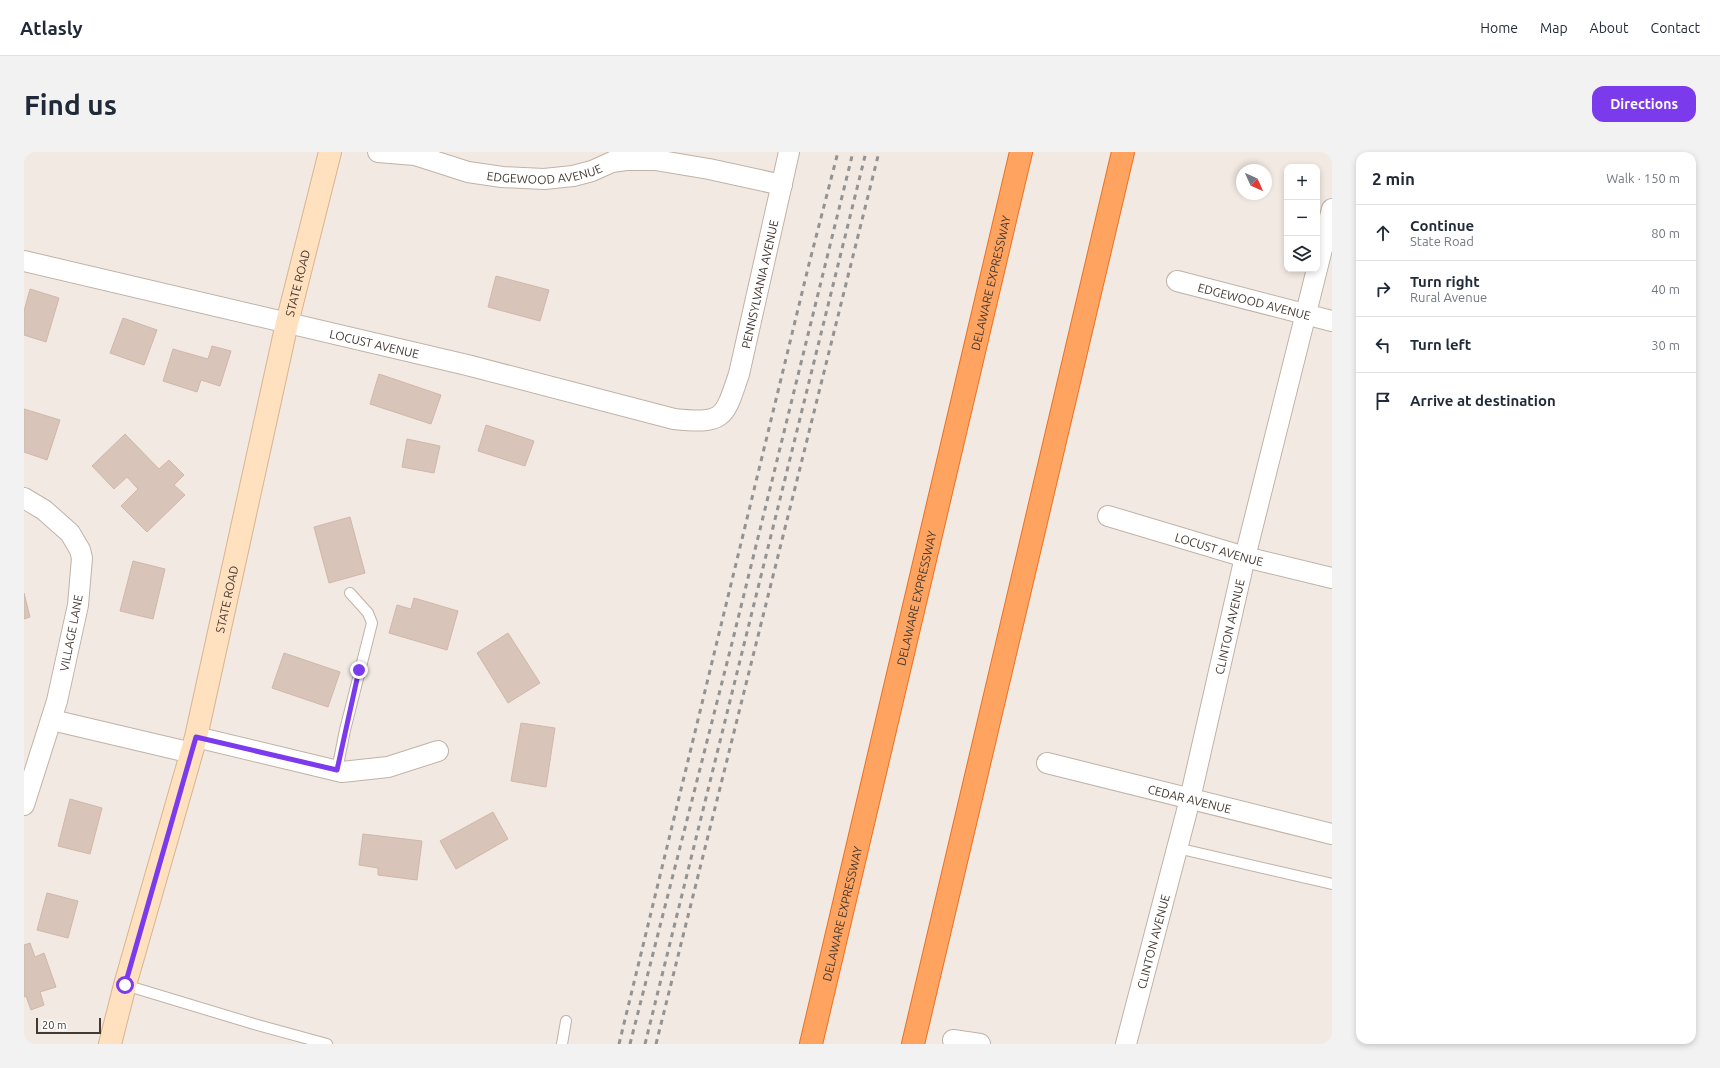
<!DOCTYPE html>
<html lang="en">
<head>
<meta charset="utf-8">
<style>
  body { margin:0; font-family:Ubuntu,sans-serif; background:#f2f2f3; color:#1f2937 }
  .controls { position:absolute; right:12px; top:12px; display:grid; overflow:hidden; border-radius:8px; box-shadow:0 2px 6px #0003 }
  .controls button { width:36px; height:36px; display:grid; place-items:center; padding:0; border:0; border-bottom:1px solid #e0e1e3; background:#fff; color:#1f2937; font:20px sans-serif }
  .compass { position:absolute; left:1212px; top:12px; width:36px; height:36px; border-radius:50%; background:#fff; box-shadow:0 2px 6px #0003; rotate:135deg }
  .scale { position:absolute; left:12px; bottom:10px; width:65px; box-sizing:border-box; padding-left:4px; border:2px solid #443932; border-top:0; font-size:11px; line-height:14px; white-space:nowrap; color:#443932; -webkit-text-stroke:3px #fff; paint-order:stroke }
  .stop { position:absolute; width:12px; height:12px; margin:-9px; border:3px solid #7c3aed; border-radius:50%; background:#fff }
  .stop.end { background:#7c3aed; border-color:#fff; box-shadow:0 1px 4px #0008 }
  .list { margin:0; padding:0; list-style:none }
  h2 { display:flex; justify-content:space-between; align-items:center; height:52px; margin:0; padding:0 16px; font-size:17px }
  h2 small { font-size:13px; font-weight:400; color:#747a83 }
  .list li { display:grid; grid-template-columns:26px 1fr auto; gap:12px; align-items:center; box-sizing:border-box; height:56px; padding:0 16px; border-top:1px solid #e0e1e3 }
  .list b { display:block; font-size:15px; white-space:nowrap }
  .list p { margin:0; font-size:13px; white-space:nowrap; color:#747a83 }
  .list em { font-size:13px; font-style:normal; color:#747a83 }
  .icon { flex:none; width:22px; height:22px; fill:none; stroke:currentColor; stroke-width:2; stroke-linecap:round; stroke-linejoin:round }
  .map { position:relative; flex:none; width:1308px; height:892px; overflow:hidden; border-radius:12px }
  header { display:flex; align-items:center; gap:24px; box-sizing:border-box; height:56px; padding:0 20px; background:#fff; border-bottom:1px solid #e0e1e3 }
  header strong { font-size:19px }
  nav { display:flex; gap:22px; margin-inline-start:auto; font-size:14px }
  .intro { display:flex; align-items:center; justify-content:space-between; box-sizing:border-box; height:96px; padding:0 24px }
  h1 { margin:0; font-size:28px }
  .button { padding:10px 18px; border-radius:12px; background:#7c3aed; color:#fff; font-size:14px; font-weight:700 }
  main { display:flex; gap:24px; padding:0 24px }
  aside { flex:1; background:#fff; border-radius:12px; box-shadow:0 2px 6px #0003 }
  .map>svg:first-child { display:block }
  .building { fill:#d8c4b9; stroke:#d0b7a9 }
  .lines { fill:none; stroke-linecap:round; stroke-linejoin:round }
  .service-casing { stroke:#c1b2a7; stroke-width:12 }
  .minor-casing { stroke:#c1b2a7; stroke-width:22 }
  .secondary-casing { stroke:#d9b48f; stroke-width:24 }
  .motorway-casing { stroke:#e97125; stroke-width:24 }
  .service { stroke:#fff; stroke-width:10 }
  .minor { stroke:#fff; stroke-width:20 }
  .secondary { stroke:#ffe0bf; stroke-width:22 }
  .motorway { stroke:#ffa460; stroke-width:22 }
  .rail { stroke:#939393; stroke-width:3; stroke-dasharray:5 5; stroke-linecap:butt }
  .route { stroke:#7c3aed; stroke-width:5 }
  .labels { text-anchor:middle; dominant-baseline:central; stroke-width:4; stroke-linejoin:round; paint-order:stroke }
  .street-label { font-size:12px; fill:#443932; stroke:#fff }
</style>
</head>
<body>
<header>
<strong>Atlasly</strong>
<nav><a>Home</a><a>Map</a><a>About</a><a>Contact</a></nav>
</header>
<div class="intro"><h1>Find us</h1><a class="button">Directions</a></div>
<main>
<div class="map">
<svg width="1308" height="892" viewBox="0 0 1308 892">
  <rect width="100%" height="100%" fill="#f2e9e2"/>
  <g class="building">
    <path d="M472 124 525 138 516 169 464 155Z"/>
    <path d="M6 137 35 146 22 190 0 183V159Z"/>
    <path d="M99 166 133 178 120 213 86 201Z"/>
    <path d="M188 194 207 199 196 234 177 228 173 240 139 229 149 197 184 207Z"/>
    <path d="M355 222 417 243 407 272 346 252Z"/>
    <path d="M0 257 36 268 23 308 0 300Z"/>
    <path d="M462 273 510 289 501 314 454 299Z"/>
    <path d="M101 282 135 317 145 308 160 323 150 333 161 343 123 380 97 354 114 337 103 325 90 337 68 314Z"/>
    <path d="M383 287 416 294 410 321 378 315Z"/>
    <path d="M326 365 341 421 305 431 290 375Z"/>
    <path d="M109 409 141 417 129 467 96 459Z"/>
    <path d="M0 441 6 465 0 467Z"/>
    <path d="M390 446 434 459 423 498 365 481 373 453 387 457Z"/>
    <path d="M484 481 516 531 484 551 453 501Z"/>
    <path d="M260 501 316 520 304 555 248 536Z"/>
    <path d="M497 571 531 576 522 635 487 629Z"/>
    <path d="M46 647 78 656 66 702 34 694Z"/>
    <path d="M469 660 484 687 432 717 416 689Z"/>
    <path d="M339 682 398 689 393 728 354 723V716L335 713Z"/>
    <path d="M23 741 54 749 44 786 13 778Z"/>
    <path d="M6 791 11 805 20 801 32 835 16 840 20 853 7 858 2 844 0 845V793Z"/>
  </g>
  <g class="lines">
    <defs>
      <g id="service">
        <path d="M313 618 321 578 348 471 344 461 326 441"/>
        <path d="M1153 696 1308 732"/>
        <path d="M101 833 230 872 303 892"/>
        <path d="M538 892 542 869"/>
      </g>
      <g id="minor">
        <path id="s1" d="M354 0 391 3 444 20 478 25 520 27 549 24 568 19 588 10 602 8H631L685 17 758 33"/>
        <path id="s2" d="M0 109 443 213 650 267C700 272 700 267 715 222L765 0"/>
        <path id="s3" d="M1153 129 1308 169"/>
        <path d="M0 346 20 358 46 381 56 398 58 406 54 453 33 549 0 653"/>
        <path id="s4" d="M1084 364 1221 405 1308 426"/>
        <path d="M28 568 168 601"/>
        <path d="M172 585 318 620 364 615 414 599"/>
        <path id="s5" d="M1023 611 1308 682"/>
        <path d="M929 888 956 892"/>
        <path id="s6" d="M1102 892 1166 647 1221 405 1308 57"/>
      </g>
      <g id="secondary">
        <path id="s7" d="M86 892 101 833 172 585 263 171 306 0"/>
      </g>
      <g id="motorway">
        <path id="s8" d="M787 892 997 0"/>
        <path d="M889 892 1099 0"/>
      </g>
    </defs>
    <use href="#service" class="service-casing"/>
    <use href="#minor" class="minor-casing"/>
    <use href="#secondary" class="secondary-casing"/>
    <use href="#motorway" class="motorway-casing"/>
    <use href="#service" class="service"/>
    <use href="#minor" class="minor"/>
    <use href="#secondary" class="secondary"/>
    <use href="#motorway" class="motorway"/>
    <g class="rail">
      <path d="M595 892 785 112 814 0"/>
      <path d="M606 892 708 491 829 0"/>
      <path d="M621 892 842 0"/>
      <path d="M632 892 855 0"/>
    </g>
  </g>
  <g class="lines">
    <path class="route" d="M101 833 172 585 313 618 335 518"/>
  </g>
  <g class="labels">
    <g class="street-label">
      <text stroke="none"><textPath href="#s1" startOffset="170">EDGEWOOD AVENUE</textPath></text>
      <text stroke="none"><textPath href="#s7" startOffset="784">STATE ROAD</textPath></text>
      <text stroke="none"><textPath href="#s8" startOffset="782">DELAWARE EXPRESSWAY</textPath></text>
      <text stroke="none"><textPath href="#s2" startOffset="854">PENNSYLVANIA AVENUE</textPath></text>
      <text stroke="none"><textPath href="#s3" startOffset="80">EDGEWOOD AVENUE</textPath></text>
      <text stroke="none"><textPath href="#s2" startOffset="360">LOCUST AVENUE</textPath></text>
      <text stroke="none"><textPath href="#s4" startOffset="116">LOCUST AVENUE</textPath></text>
      <text stroke="none"><textPath href="#s8" startOffset="458">DELAWARE EXPRESSWAY</textPath></text>
      <text stroke="none"><textPath href="#s7" startOffset="460">STATE ROAD</textPath></text>
      <text stroke="none"><textPath href="#s6" startOffset="430">CLINTON AVENUE</textPath></text>
      <text transform="translate(47 481) rotate(-79)">VILLAGE LANE</text>
      <text stroke="none"><textPath href="#s5" startOffset="147">CEDAR AVENUE</textPath></text>
      <text stroke="none"><textPath href="#s8" startOffset="134">DELAWARE EXPRESSWAY</textPath></text>
      <text stroke="none"><textPath href="#s6" startOffset="106">CLINTON AVENUE</textPath></text>
    </g>
  </g>
</svg>
<div class="controls">
<button>+</button>
<button>−</button>
<button><svg class="icon" aria-label="layers" viewBox="0 0 24 24"><path d="M12 4l9 5-9 5-9-5zM3 14l9 5 9-5"/></svg></button>
</div>
<svg class="compass" viewBox="-18 -18 36 36"><path d="M0-13l5 13h-10z" fill="#e53935"/><path d="M0 13l5-13h-10z" fill="#747a83"/></svg>
<div class="scale">20 m</div>
<div class="stop" style="left:101px;top:833px"></div>
<div class="stop end" style="left:335px;top:518px"></div>
</div>
<aside>
<h2>2 min<small>Walk · 150 m</small></h2>
<ul class="list">
<li><svg class="icon" aria-label="ahead" viewBox="0 0 24 24"><path d="M12 20V5M6 11l6-6 6 6"/></svg><div><b>Continue</b><p>State Road</p></div><em>80 m</em></li>
<li><svg class="icon" aria-label="right" viewBox="0 0 24 24"><path d="M7 20v-9h11M14 6l5 5-5 5"/></svg><div><b>Turn right</b><p>Rural Avenue</p></div><em>40 m</em></li>
<li><svg class="icon" aria-label="left" viewBox="0 0 24 24"><path d="M17 20v-9H6M10 6l-5 5 5 5"/></svg><div><b>Turn left</b></div><em>30 m</em></li>
<li><svg class="icon" aria-label="arrive" viewBox="0 0 24 24"><path d="M6 21V4h12l-3 4 3 4H6"/></svg><div><b>Arrive at destination</b></div></li>
</ul>
</aside>
</main>
</body>
</html>
